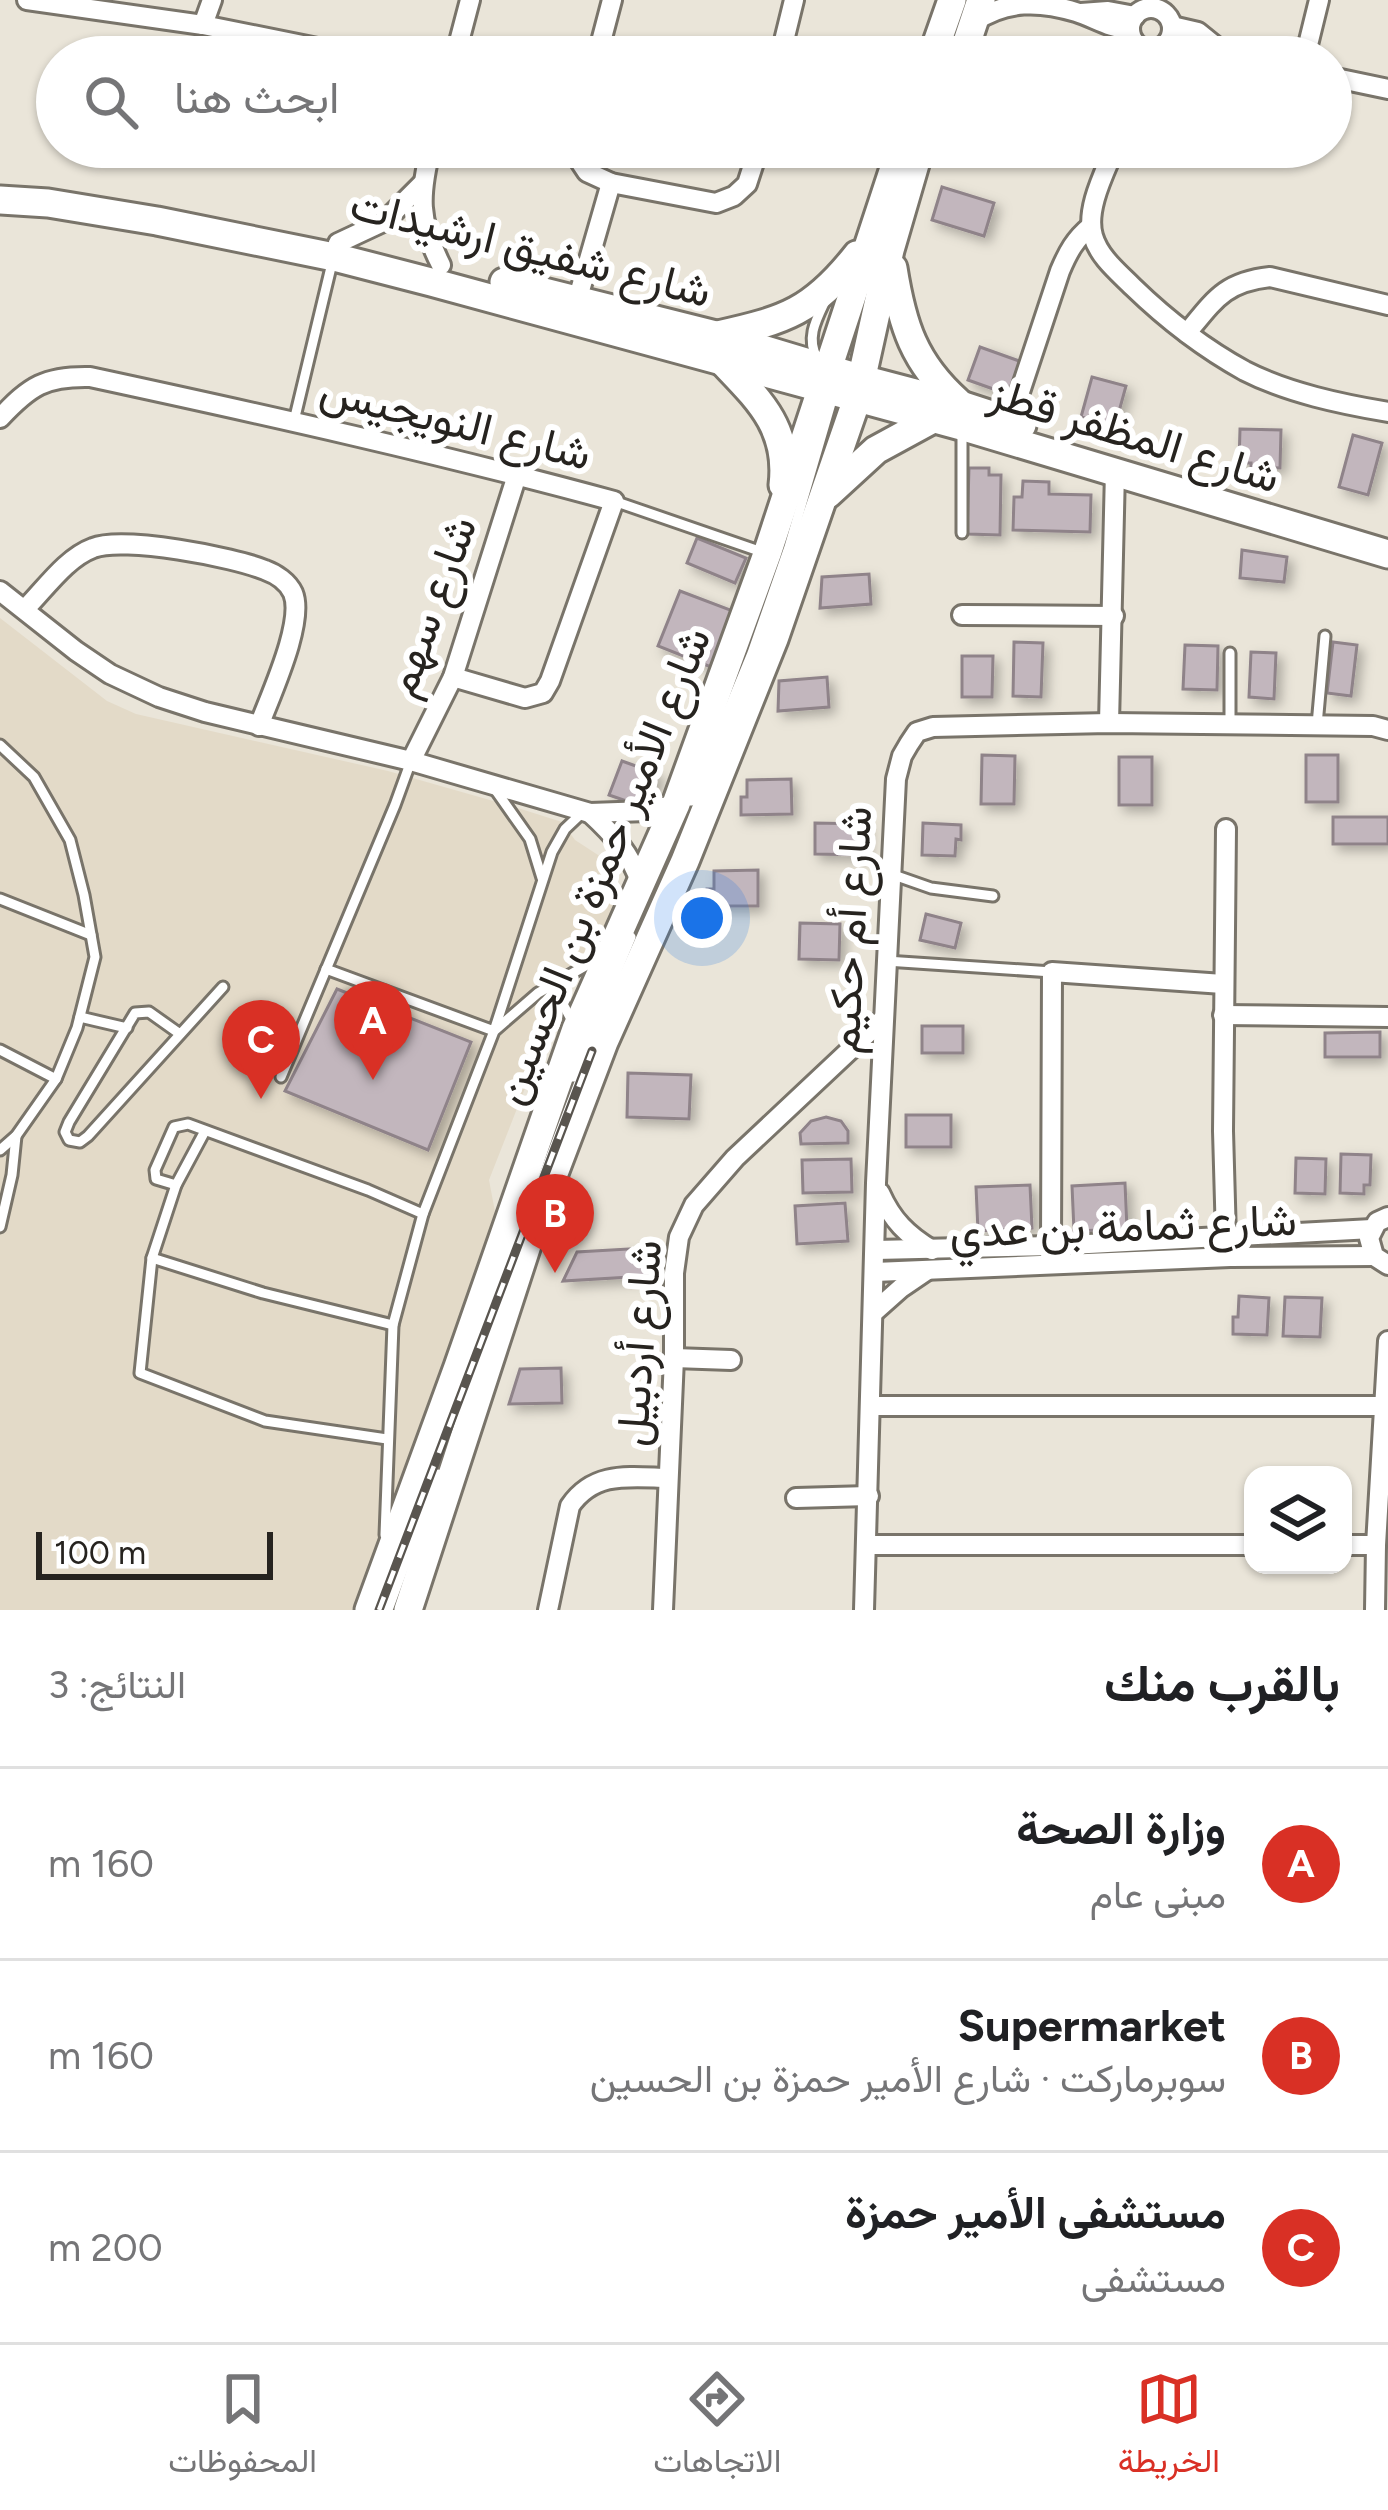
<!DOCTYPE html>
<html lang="ar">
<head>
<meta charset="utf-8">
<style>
  body { margin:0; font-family:Figtree,Vazirmatn,sans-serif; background:#f6f6f6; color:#202124; direction:rtl }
  .controls { position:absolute; right:36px; bottom:36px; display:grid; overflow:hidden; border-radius:24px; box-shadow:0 3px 9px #0004 }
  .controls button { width:108px; height:108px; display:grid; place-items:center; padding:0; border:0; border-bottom:3px solid #e0e0e0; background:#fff; color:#202124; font:60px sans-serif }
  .scale { position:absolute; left:36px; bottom:30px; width:237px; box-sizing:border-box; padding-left:12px; border:6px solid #26231f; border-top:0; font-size:33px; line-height:42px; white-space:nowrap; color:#26231f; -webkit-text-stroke:9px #fff; paint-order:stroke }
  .you { position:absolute; left:702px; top:918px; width:42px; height:42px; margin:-30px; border:9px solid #fff; border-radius:50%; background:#1a73e8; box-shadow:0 0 0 18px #1a73e833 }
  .badge { display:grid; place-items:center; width:78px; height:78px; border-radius:50%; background:#d93025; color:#fff; font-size:39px; font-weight:700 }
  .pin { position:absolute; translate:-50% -99px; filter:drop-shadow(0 3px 6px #0008) }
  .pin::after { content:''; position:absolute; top:63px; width:42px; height:36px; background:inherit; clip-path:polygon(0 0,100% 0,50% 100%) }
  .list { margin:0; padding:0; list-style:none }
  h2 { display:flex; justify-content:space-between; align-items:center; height:156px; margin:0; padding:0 48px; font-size:51px }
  h2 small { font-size:39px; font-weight:400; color:#757577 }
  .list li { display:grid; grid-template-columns:78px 1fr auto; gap:36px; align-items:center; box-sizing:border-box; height:192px; padding:0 48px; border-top:3px solid #e0e0e0 }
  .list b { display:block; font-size:45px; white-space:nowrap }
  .list p { margin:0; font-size:39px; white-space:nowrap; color:#757577 }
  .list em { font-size:39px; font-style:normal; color:#757577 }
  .icon { flex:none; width:66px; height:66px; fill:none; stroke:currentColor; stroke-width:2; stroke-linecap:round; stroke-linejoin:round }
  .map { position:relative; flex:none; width:1388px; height:1610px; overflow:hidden; direction:ltr }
  .search { position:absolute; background:#fff; box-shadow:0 3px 9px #0004; left:36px; right:36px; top:36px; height:132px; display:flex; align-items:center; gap:30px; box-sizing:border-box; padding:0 42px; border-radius:66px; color:#757577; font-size:45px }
  .sheet { height:732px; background:#fff }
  nav { display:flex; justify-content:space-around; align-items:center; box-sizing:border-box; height:168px; border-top:3px solid #e0e0e0; background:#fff; font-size:33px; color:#757577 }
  nav a { display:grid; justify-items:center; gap:6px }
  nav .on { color:#d93025 }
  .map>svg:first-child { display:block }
  .built { fill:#e3dac8 }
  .building { fill:#c2b6bd; stroke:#8f8389; stroke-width:3; filter:url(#shadow) }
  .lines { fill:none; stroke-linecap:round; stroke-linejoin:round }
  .lane-casing { stroke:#79746a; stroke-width:15 }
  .street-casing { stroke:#79746a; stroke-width:24 }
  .secondary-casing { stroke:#79746a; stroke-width:33 }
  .lane { stroke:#fff; stroke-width:9 }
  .street { stroke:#fff; stroke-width:18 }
  .secondary { stroke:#fff; stroke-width:27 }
  .rail-casing { stroke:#59554f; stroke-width:9 }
  .rail { stroke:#fff; stroke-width:4.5; stroke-dasharray:14; stroke-linecap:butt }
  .labels { text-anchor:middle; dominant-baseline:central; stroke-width:12; stroke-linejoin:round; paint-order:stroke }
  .street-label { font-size:45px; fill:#26231f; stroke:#fff }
</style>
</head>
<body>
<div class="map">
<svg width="1388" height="1610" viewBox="0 0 1388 1610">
  <defs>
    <filter id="shadow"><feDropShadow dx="5.5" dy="5.5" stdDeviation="6" flood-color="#0004"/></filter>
  </defs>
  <rect width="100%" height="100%" fill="#eae5d9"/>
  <path class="built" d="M0 618 107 701 136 714 388 771 521 809 562 822 575 840 615 866 618 895 599 949 538 984 553 1017 489 1180 496 1217 369 1571 352 1610H0Z"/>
  <g class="building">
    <path d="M942 187 994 203 984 236 932 220Z"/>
    <path d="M980 347 1022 362 1010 395 968 380Z"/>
    <path d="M1092 377 1126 386 1115 426 1081 417Z"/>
    <path d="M1240 429 1281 430 1280 468 1251 467V463H1239Z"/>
    <path d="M1353 435 1382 443 1368 495 1339 487Z"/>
    <path d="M969 468H989V475H1001L1000 535 967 534Z"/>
    <path d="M1023 481 1049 482V494L1091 495 1090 532 1013 530 1014 497H1022Z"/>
    <path d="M697 538 746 558 735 583 687 563Z"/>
    <path d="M1242 550 1287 557 1284 582 1240 578Z"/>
    <path d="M869 574 871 604 820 608 822 577Z"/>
    <path d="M680 591 733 611 711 667 658 646Z"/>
    <path d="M1014 642 1043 643 1041 697 1013 696Z"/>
    <path d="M1333 642 1357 645 1351 696 1327 693Z"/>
    <path d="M1185 645 1218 646 1217 690 1183 689Z"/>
    <path d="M1251 652 1276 653 1274 699 1249 697Z"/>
    <path d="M962 656H993L992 697H962Z"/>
    <path d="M827 677 829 707 778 711 779 681Z"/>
    <path d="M982 755 1015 756 1014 804H981Z"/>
    <rect x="1306" y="755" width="32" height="47"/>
    <rect x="1119" y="757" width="33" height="48"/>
    <path d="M622 761 658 774 649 801 638 805 609 795Z"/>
    <path d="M791 779 792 814 741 815V797H747V780Z"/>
    <rect x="1333" y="817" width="55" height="27"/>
    <path d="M815 823 865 824 864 855 815 854Z"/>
    <path d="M923 823 961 825V840L956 839 955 856 922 855Z"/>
    <path d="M758 870V906H707V889H714V871Z"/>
    <path d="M926 914 961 923 955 948 920 940Z"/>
    <path d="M800 923 840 924 839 960 799 959Z"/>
    <path d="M337 989 471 1042 428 1150 285 1091Z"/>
    <rect x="922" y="1026" width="41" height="27"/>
    <path d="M1380 1032V1057H1325V1033Z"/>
    <path d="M628 1073 691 1075 689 1119 627 1117Z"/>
    <rect x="906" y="1115" width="45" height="32"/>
    <path d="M826 1117 841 1121 848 1131V1143L801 1144 800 1133 811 1121Z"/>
    <path d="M1341 1154 1371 1155 1370 1185H1364V1194L1340 1193Z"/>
    <path d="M1296 1158 1326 1159 1325 1194 1295 1193Z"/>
    <path d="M851 1159 852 1192 803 1193 802 1160Z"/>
    <path d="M1125 1183 1127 1229 1074 1231 1072 1186Z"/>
    <path d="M1030 1185 1032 1228 978 1231 976 1187Z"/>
    <path d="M845 1203 848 1241 797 1244 795 1206Z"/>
    <path d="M645 1248 647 1276 563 1281 577 1252Z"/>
    <path d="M1239 1296 1269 1298 1267 1335 1233 1334V1317H1238Z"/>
    <path d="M1285 1297 1322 1298 1320 1337 1283 1336Z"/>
    <path d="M561 1368 562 1403 509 1404 520 1369Z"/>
  </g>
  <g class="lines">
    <defs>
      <g id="lane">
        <path d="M817 358C806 338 816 320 825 301"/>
        <path d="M294 421 332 263"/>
        <path d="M962 431V533"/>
        <path d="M614 501 762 552"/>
        <path d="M1230 653V724"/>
        <path d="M1317 725 1325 636"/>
        <path d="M0 745 34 777 70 840 84 895 95 957 77 1028 56 1079 16 1136 0 1150"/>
        <path d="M494 788 530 839 542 878"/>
        <path d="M691 801 752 653 789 547 834 393"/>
        <path d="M891 874 931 888 993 896"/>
        <path d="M0 899 91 935"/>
        <path d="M886 961 1052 972"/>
        <path d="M326 969 494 1031 552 852 565 829 584 811"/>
        <path d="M553 985 573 1023"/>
        <path d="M80 1017 127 1028"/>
        <path d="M180 1034 149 1012 135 1013 69 1122 65 1132 69 1140 80 1142 88 1136 223 987"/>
        <path d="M0 1050 56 1079"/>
        <path d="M281 1077 395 805 411 761"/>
        <path d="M573 1077 631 937"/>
        <path d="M205 1131 176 1185 152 1258 140 1373 265 1421 387 1439"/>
        <path d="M176 1185 156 1179 155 1170 174 1127 188 1124 368 1190 423 1214"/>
        <path d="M0 1227 12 1175 16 1136"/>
        <path d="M152 1258 263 1293 393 1325"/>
        <path d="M385 1535 393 1325 423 1214 494 1031 538 993 599 958"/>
        <path d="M388 1610 438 1474"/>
      </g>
      <g id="street">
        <path d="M27 0 203 25 362 57"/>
        <circle cx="1151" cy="29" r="21"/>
        <path d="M1081 13 1108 11 1135 16"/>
        <path d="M974 22C1006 0 1040 1 1076 12 1095 18 1109 28 1130 30"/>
        <path d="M203 25 212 0"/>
        <path d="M1172 26 1198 32 1219 49"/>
        <path d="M1167 44 1192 49H1219L1251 57"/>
        <path d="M455 57 470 0"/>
        <path d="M597 57 612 0"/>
        <path d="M780 57 794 0"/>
        <path d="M1305 57 1319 0"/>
        <path d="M1331 77 1388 89"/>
        <path d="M431 147C419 195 418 220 441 265"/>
        <path d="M578 147 579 160 587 172 611 183 716 203 734 196 747 184 759 147"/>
        <path d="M1115 147C1105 172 1085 209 1093 236 1099 257 1118 272 1133 287 1166 319 1205 349 1245 371 1288 393 1341 404 1388 412"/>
        <path d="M334 257 338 243 385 221 422 184"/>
        <path d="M577 301 611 183"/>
        <path d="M1187 333C1215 299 1225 282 1270 277L1388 305"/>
        <path d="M0 418C30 386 45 376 90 377 266 415 441 454 614 501L550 681 543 693 525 698 453 677"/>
        <path d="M1010 422 1060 271C1068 252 1075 239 1091 226"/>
        <path d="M0 591 76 651 110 674 159 697 205 712 411 761 590 813 647 811 676 804"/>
        <path d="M25 609C45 589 66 558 93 548 123 536 234 557 265 570 276 574 288 582 293 593 305 622 270 696 259 726"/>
        <path d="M962 615 1114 616"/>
        <path d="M1109 723 1115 471"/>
        <path d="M411 761 453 677 517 475"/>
        <path d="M590 813C614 835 630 853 641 884"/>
        <path d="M1223 1015 1388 1017"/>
        <path d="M880 1193C892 1220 907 1235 932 1250"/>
        <path d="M1388 1217 1377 1222 1369 1238 1374 1256 1388 1265"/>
        <path d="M1226 1238 1223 1131 1226 829"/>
        <path d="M1051 1246 1052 972 1223 984"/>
        <path d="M875 1250 1051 1246 1372 1229"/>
        <path d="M875 1272 1230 1257 1374 1256"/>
        <path d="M874 1312 901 1288 926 1271"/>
        <path d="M674 1358 731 1360"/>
        <path d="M871 1406H1384"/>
        <path d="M796 1498 869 1496"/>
        <path d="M868 1545H1253"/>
        <path d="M1343 1545H1376"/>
        <path d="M548 1610 570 1506C594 1471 629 1477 667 1478"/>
        <path d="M663 1610 674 1358V1273L679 1237 694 1205 735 1158 883 1019"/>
        <path d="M864 1610 876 1183 896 779 902 756 909 744 917 732 933 727 1109 723 1373 726 1388 730"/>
        <path d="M1375 1610 1376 1545 1388 1341"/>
      </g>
      <g id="secondary">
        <path d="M932 57 952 0"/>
        <path d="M962 57 981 0"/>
        <path d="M0 200 48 203 157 221 334 257 431 282 961 426 1388 554"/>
        <path d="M893 268C902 325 914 363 958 402"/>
        <path d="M504 282 716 335 862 379 961 405 1022 425"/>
        <path d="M718 335C786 320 813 311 857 255"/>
        <path d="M721 360C757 398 790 427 783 485"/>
        <path d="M828 494 876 450 933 419"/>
        <path d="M369 1610 458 1367 576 1029 676 804 767 554 901 147"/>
        <path d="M408 1610 529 1239 604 1042 685 861 774 639 857 399 890 250 920 147"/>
      </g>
    </defs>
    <use href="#lane" class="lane-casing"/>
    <use href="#street" class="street-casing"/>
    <use href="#secondary" class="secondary-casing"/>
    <use href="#lane" class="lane"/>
    <use href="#street" class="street"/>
    <use href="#secondary" class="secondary"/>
    <defs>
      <path id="rail" d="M379 1610 592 1051"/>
    </defs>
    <use href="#rail" class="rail-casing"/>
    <use href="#rail" class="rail"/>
  </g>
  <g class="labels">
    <g class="street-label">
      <text transform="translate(531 247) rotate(14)">شارع شفيق ارشيدات</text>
      <text transform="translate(456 421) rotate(14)">شارع النويجيس</text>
      <text transform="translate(1135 434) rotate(17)">شارع المظفر قطز</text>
      <text transform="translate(430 606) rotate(-70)">شارع سهم</text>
      <text transform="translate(601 865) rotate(-68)">شارع الأمير حمزة بن الحسين</text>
      <text transform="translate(849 930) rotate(-87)">شارع أم حكيم</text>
      <text transform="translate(1123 1225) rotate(-2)">شارع ثمامة بن عدي</text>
      <text transform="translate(638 1343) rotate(-86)">شارع أردبيل</text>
    </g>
  </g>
</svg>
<div class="controls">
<button><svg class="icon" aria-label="layers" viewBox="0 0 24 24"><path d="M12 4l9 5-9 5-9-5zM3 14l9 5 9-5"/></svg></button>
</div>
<div class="scale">100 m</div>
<div class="you"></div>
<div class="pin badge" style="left:373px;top:1080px">A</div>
<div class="pin badge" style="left:555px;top:1273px">B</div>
<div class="pin badge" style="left:261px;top:1099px">C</div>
<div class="search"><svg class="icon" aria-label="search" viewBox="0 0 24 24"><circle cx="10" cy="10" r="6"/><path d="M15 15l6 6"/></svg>ابحث هنا</div>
</div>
<section class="sheet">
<h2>بالقرب منك<small>النتائج: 3</small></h2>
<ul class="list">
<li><span class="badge">A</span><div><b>وزارة الصحة</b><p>مبنى عام</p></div><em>160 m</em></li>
<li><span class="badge">B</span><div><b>Supermarket</b><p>سوبرماركت · شارع الأمير حمزة بن الحسين</p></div><em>160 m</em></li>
<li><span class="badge">C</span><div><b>مستشفى الأمير حمزة</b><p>مستشفى</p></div><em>200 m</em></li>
</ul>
</section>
<nav>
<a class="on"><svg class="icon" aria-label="map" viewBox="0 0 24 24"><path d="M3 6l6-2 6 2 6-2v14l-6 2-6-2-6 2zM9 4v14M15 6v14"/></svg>الخريطة</a>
<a><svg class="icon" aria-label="directions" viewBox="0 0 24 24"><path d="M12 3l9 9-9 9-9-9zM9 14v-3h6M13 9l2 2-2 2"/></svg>الاتجاهات</a>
<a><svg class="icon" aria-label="saved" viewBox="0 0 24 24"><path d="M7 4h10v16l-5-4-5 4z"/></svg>المحفوظات</a>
</nav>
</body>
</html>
